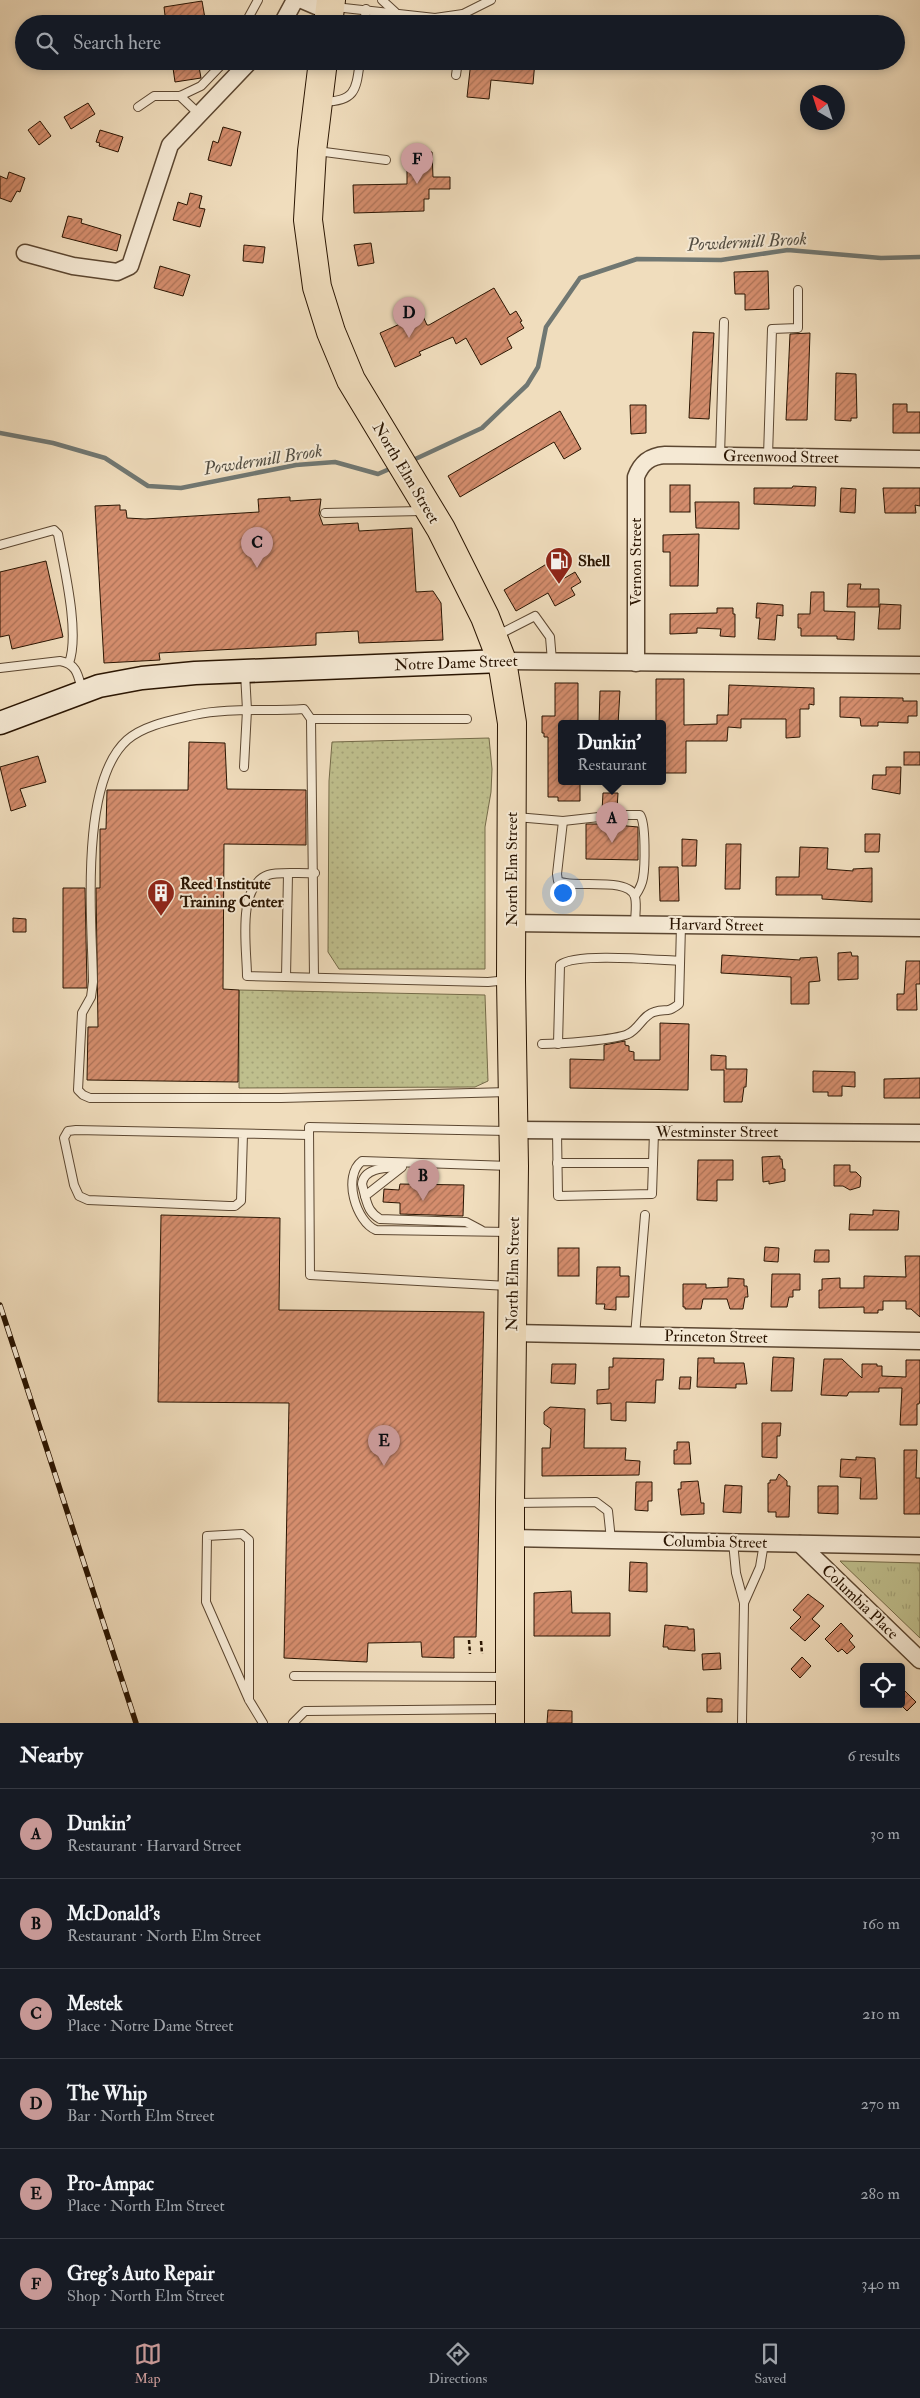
<!DOCTYPE html>
<html lang="en">
<head>
<meta charset="utf-8">
<style>
  body { margin:0; font-family:"IM FELL Double Pica",serif; background:#20242c; color:#f1f3f6 }
  .controls { position:absolute; right:15px; bottom:15px; display:grid; overflow:hidden; border-radius:5px; box-shadow:0 2px 8px #0003 }
  .controls button { width:45px; height:45px; display:grid; place-items:center; padding:0; border:0; border-bottom:1px solid #363941; background:#171b24; color:#f1f3f6; font:25px sans-serif }
  .compass { position:absolute; left:800px; top:85px; width:45px; height:45px; border-radius:50%; background:#171b24; box-shadow:0 2px 8px #0003; rotate:321deg }
  .you { position:absolute; left:562px; top:892px; width:18px; height:18px; margin:-12px; border:4px solid #fff; border-radius:50%; background:#1a73e8; box-shadow:0 0 0 8px #1a73e833 }
  .badge { display:grid; place-items:center; width:32px; height:32px; border-radius:50%; background:#c59692; color:#111; font-size:16px; font-weight:700 }
  .pin { position:absolute; translate:-50% -41px; filter:drop-shadow(0 1px 2px #0008) }
  .pin::after { content:''; position:absolute; top:26px; width:18px; height:15px; background:inherit; clip-path:polygon(0 0,100% 0,50% 100%) }
  .popup { position:absolute; left:558px; top:720px; width:108px; height:65px; box-sizing:border-box; display:grid; place-content:center; border-radius:5px; background:#171b24; filter:drop-shadow(0 1px 4px #0005); font-size:16px; white-space:nowrap; color:#9ea1a6 }
  .popup b { font-size:19px; color:#f1f3f6 }
  .popup::after { content:''; position:absolute; left:50%; top:100%; margin-left:-10px; border:10px solid transparent; border-top-color:#171b24 }
  .list { margin:0; padding:0; list-style:none }
  h2 { display:flex; justify-content:space-between; align-items:center; height:65px; margin:0; padding:0 20px; font-size:21px }
  h2 small { font-size:16px; font-weight:400; color:#9ea1a6 }
  .list li { display:grid; grid-template-columns:32px 1fr auto; gap:15px; align-items:center; box-sizing:border-box; height:90px; padding:0 20px; border-top:1px solid #363941 }
  .list b { display:block; font-size:19px; white-space:nowrap }
  .list p { margin:0; font-size:16px; white-space:nowrap; color:#9ea1a6 }
  .list em { font-size:16px; font-style:normal; color:#9ea1a6 }
  .icon { flex:none; width:28px; height:28px; fill:none; stroke:currentColor; stroke-width:2; stroke-linecap:round; stroke-linejoin:round }
  .map { position:relative; flex:none; width:920px; height:1723px; overflow:hidden }
  .search { position:absolute; background:#171b24; box-shadow:0 2px 8px #0003; left:15px; right:15px; top:15px; height:55px; display:flex; align-items:center; gap:12px; box-sizing:border-box; padding:0 18px; border-radius:28px; color:#9ea1a6; font-size:19px }
  .sheet { height:605px; background:#171b24 }
  nav { display:flex; justify-content:space-around; align-items:center; box-sizing:border-box; height:70px; border-top:1px solid #363941; background:#171b24; font-size:14px; color:#9ea1a6 }
  nav a { display:grid; justify-items:center; gap:2px }
  nav .on { color:#c59692 }
  .map>svg:first-child { display:block }
  .grass { fill:url(#grass-dots); stroke:#746a48 }
  .park { fill:url(#park-tufts); stroke:#746a48 }
  .lines { fill:none; stroke-linecap:round; stroke-linejoin:round }
  .stream { stroke:#707772; stroke-width:4.5 }
  .building { fill:url(#building-hatch); stroke:#2a1502 }
  .lane-casing { stroke:#5c4731; stroke-width:10 }
  .street-casing { stroke:#5c4731; stroke-width:19 }
  .secondary-casing { stroke:#2a1502; stroke-width:25 }
  .highway-casing { stroke:#2a1502; stroke-width:30 }
  .path { stroke:#2a1502; stroke-width:2.5; stroke-dasharray:4 2.5; stroke-linecap:butt }
  .lane { stroke:#f5e9d4; stroke-width:8 }
  .street { stroke:#f5e9d4; stroke-width:16 }
  .secondary { stroke:#f5e9d4; stroke-width:22 }
  .highway { stroke:#f0ddbd; stroke-width:28 }
  .rail-casing { stroke:#2a1502; stroke-width:5.5 }
  .rail { stroke:#f5e9d4; stroke-width:4; stroke-dasharray:11; stroke-linecap:butt }
  .labels { text-anchor:middle; dominant-baseline:central; stroke-width:4; stroke-linejoin:round; paint-order:stroke }
  .street-label { font-size:16px; fill:#2a1502; stroke:#f5e9d4 }
  .poi-label { font-size:16px; font-weight:bold; fill:#2a1502; stroke:#f5e9d4; text-anchor:start }
  .water-label { font-size:18px; font-style:italic; fill:#534e43; stroke:#f5e9d4 }
</style>
</head>
<body>
<div class="map">
<svg width="920" height="1723" viewBox="0 0 920 1723">
  <defs>
    <pattern id="grass-dots" width="8" height="8" patternUnits="userSpaceOnUse" patternTransform="scale(1.25)"><rect width="8" height="8" fill="#bfbf8d"/><path d="M2 2h.1M6 6h.1" fill="none" stroke="#a4a378" stroke-width="1.8" stroke-linecap="round"/></pattern>
    <pattern id="park-tufts" width="24" height="20" patternUnits="userSpaceOnUse" patternTransform="scale(1.25)"><rect width="24" height="20" fill="#bfbf8d"/><path d="M3 7l-1-3M5 7V3M7 7l1-3M15 17l-1-3M17 17v-4M19 17l1-3" fill="none" stroke="#a4a378"/></pattern>
    <pattern id="building-hatch" width="6" height="6" patternUnits="userSpaceOnUse" patternTransform="scale(1.25)"><rect width="6" height="6" fill="#d48d6d"/><path d="M-1 1l2-2M0 6l6-6M5 7l2-2" fill="none" stroke="#ac7257"/></pattern>
  </defs>
  <rect width="100%" height="100%" fill="#f0ddbd"/>
  <filter id="stains"><feTurbulence type="fractalNoise" baseFrequency=".004" numOctaves="4"/><feColorMatrix values="0 0 0 0 .2 0 0 0 0 .09 0 0 0 0 .02 0 0 0 .5 -.17"/></filter>
  <radialGradient id="worn" r=".72"><stop offset=".6" stop-color="#630" stop-opacity="0"/><stop offset="1" stop-color="#630" stop-opacity=".3"/></radialGradient>
  <g class="grass">
    <path d="M489 738 492 769 491 792 485 827V969H339L328 952 329 781 332 742Z"/>
    <path d="M239 990 485 995 488 1081 475 1087 239 1088Z"/>
  </g>
  <path class="park" d="M840 1561 920 1563V1638Z"/>
  <g class="lines">
    <g class="stream">
      <path d="M0 433 53 443 105 458 148 486 181 488 296 465 335 462 378 474 394 467"/>
      <path d="M411 461 482 428 527 385 538 367 546 327 580 278 637 259 721 260 788 250 881 258 920 257"/>
    </g>
  </g>
  <g class="building">
    <path d="M202 1 206 24H166L164 7Z"/>
    <path d="M172 61H198L201 78 175 82Z"/>
    <path d="M471 61H535L533 84 491 80 489 99 467 97Z"/>
    <path d="M88 103 95 114 71 129 64 117Z"/>
    <path d="M40 121 51 136 39 145 28 130Z"/>
    <path d="M223 127 241 132 231 166 208 160 213 141 218 143Z"/>
    <path d="M100 130 123 137 118 152 99 146 100 143 96 142Z"/>
    <path d="M407 152H432L433 177H450V189H429V199H424V211L354 213 353 185 407 184Z"/>
    <path d="M9 172 25 178 20 192 17 191 11 202 0 198V176L7 179Z"/>
    <path d="M190 193 202 196 199 208 205 209 200 227 173 220 178 202 187 205Z"/>
    <path d="M68 216 82 219 81 223 121 235 117 251 62 237Z"/>
    <path d="M371 243 374 263 358 266 354 245Z"/>
    <path d="M244 245 265 247 263 263 243 261Z"/>
    <path d="M160 266 190 275 183 296 154 288Z"/>
    <path d="M768 271 769 309 745 310V294H735L734 272Z"/>
    <path d="M494 288 510 315 516 311 522 321 520 322 524 328 507 338 512 348 481 365 466 338 456 344 453 337 419 352 421 355 395 367 380 333 422 314 427 325H429Z"/>
    <path d="M693 332 714 333 709 419 689 418Z"/>
    <path d="M810 333 807 420H786L790 334Z"/>
    <path d="M836 373 856 374 857 418H851V421L835 420Z"/>
    <path d="M893 404H907V412H920V433H893Z"/>
    <path d="M630 405H646V433L631 434Z"/>
    <path d="M560 411 581 449 564 459 554 442 460 497 448 476Z"/>
    <rect x="670" y="485" width="20" height="27"/>
    <path d="M793 486 816 487 815 506 754 504V488H792Z"/>
    <path d="M841 488 856 489 855 513 840 512Z"/>
    <path d="M883 488H920V506L915 505 916 513H885Z"/>
    <path d="M290 497V501L321 499 319 514 323 525 358 523 359 531 412 528 416 592 433 591 441 603 443 640 359 643 358 631 316 633V645L159 653 160 660 104 663 95 506 120 505V510H126L127 518 145 519 259 512 258 499Z"/>
    <path d="M695 502H739V529L696 528Z"/>
    <path d="M699 534 698 586H670V552H663V535Z"/>
    <path d="M553 560 563 579 575 572 581 582 571 588 575 595 555 606 548 593 516 611 504 590Z"/>
    <path d="M46 561 63 637 12 649 9 635 0 637V572Z"/>
    <path d="M848 584H861L860 589H879V607H847Z"/>
    <path d="M811 592H824V611L855 612 854 640 837 639V636H801V628H798V614H810Z"/>
    <path d="M757 603 783 605V616L777 615 775 640 758 639 760 618H756Z"/>
    <path d="M880 604 901 605 900 629H878Z"/>
    <path d="M717 608H733V614H735V637L720 636 721 629 697 628V633L670 634V614L717 613Z"/>
    <path d="M656 679H684V725L717 724V715H728L729 685 814 688V705L809 704V709H800V737L786 738V719H741V728L728 727 727 741H686V773H662V724H656Z"/>
    <path d="M555 683H578V724H562V782L580 784V801H558V797H548V737H544V733H542V716H555Z"/>
    <path d="M600 691H620L618 724H599Z"/>
    <path d="M840 697 903 698V701H917V716H908V723L878 722V726H861L860 718 840 717Z"/>
    <path d="M189 742 225 743 227 789 306 790V845L224 844 223 989 239 990 238 1082 87 1080 88 1027H98L96 888H100V829H106L107 790H188Z"/>
    <rect x="904" y="752" width="16" height="13"/>
    <path d="M38 756 46 782 20 789 26 806 11 811 0 767Z"/>
    <path d="M886 767H901L900 794 872 789 873 775H886Z"/>
    <path d="M603 793H618L617 809 602 811Z"/>
    <path d="M616 821V825L638 827V860L586 859V824H601V822Z"/>
    <path d="M865 834H880L879 852H865Z"/>
    <path d="M682 839 697 840 696 866H682Z"/>
    <path d="M726 844H741L740 889H725Z"/>
    <path d="M800 847 828 848 827 869 853 871V869L872 868V902L822 899V895H776V877H799Z"/>
    <path d="M659 867H678L679 901H660Z"/>
    <path d="M63 888H85L87 988H63Z"/>
    <path d="M13 918 26 919V932H13Z"/>
    <path d="M851 952 852 956H858V979L838 980V953Z"/>
    <path d="M722 955 800 960V958L817 957 820 981 809 982V1004H791V977L721 973Z"/>
    <path d="M906 961H920V984H916L917 1010H897V994H904Z"/>
    <path d="M660 1023 689 1024 688 1090 570 1088V1059L604 1060V1045L625 1041V1045L629 1046V1051L634 1052V1060H660Z"/>
    <path d="M711 1055 726 1056V1069H747L746 1087H744L742 1102H724V1070H711Z"/>
    <path d="M813 1071 855 1072V1087L842 1086V1096H828V1092H813Z"/>
    <path d="M920 1078V1098H884V1079Z"/>
    <path d="M780 1156V1159H782L783 1169H785V1181L769 1184V1181L763 1182 762 1157Z"/>
    <path d="M698 1160H733V1180H717V1201L697 1200Z"/>
    <path d="M834 1165H850V1172H856L861 1177 860 1187 850 1190 843 1186H834Z"/>
    <path d="M400 1184 464 1185 463 1216 400 1214V1203L383 1202 384 1189 399 1190Z"/>
    <path d="M873 1210 899 1211 898 1230H849L850 1214 873 1215Z"/>
    <path d="M161 1215 280 1218 279 1310 484 1312 476 1637H454V1658L422 1657 421 1642 368 1643 367 1662 284 1658 289 1403 158 1402Z"/>
    <path d="M765 1247 779 1248 778 1262 764 1261Z"/>
    <rect x="558" y="1248" width="21" height="28"/>
    <path d="M815 1250H829V1262H814Z"/>
    <path d="M905 1256H920V1317L911 1309H906V1301H883V1310H878V1313H864V1307L819 1308V1290H822V1279L840 1278V1288H864V1276L906 1277Z"/>
    <path d="M597 1267H620V1276H629V1297H616V1310L604 1309 605 1304H596Z"/>
    <path d="M772 1274H800V1290H793V1297H789L787 1307H771Z"/>
    <path d="M728 1278 744 1279V1286H747L748 1297H745L743 1309H730L727 1299H703L701 1309H685V1307H683V1284H706V1288L728 1287Z"/>
    <path d="M773 1357 794 1358 792 1391H771Z"/>
    <path d="M613 1358 664 1359 663 1380H656L655 1403 626 1402V1421L611 1420V1403L597 1404V1390L609 1389V1367H613Z"/>
    <path d="M698 1358H714V1363H744L747 1384H736V1388L697 1387Z"/>
    <path d="M824 1359H842L862 1378V1364H877V1366H882V1376L906 1377V1360H920V1400L919 1404H917V1425H900L902 1388H879V1392H849L847 1396 821 1395Z"/>
    <path d="M552 1364H576L575 1384 551 1383Z"/>
    <path d="M680 1377H691L690 1389H679Z"/>
    <path d="M550 1407 585 1409 584 1448H626L625 1460 640 1461 639 1475 542 1476V1448H550L551 1429 544 1424V1412Z"/>
    <path d="M762 1423H781L780 1436H777V1458L762 1457Z"/>
    <path d="M677 1442H689L691 1464H674V1450H677Z"/>
    <path d="M904 1450H917L916 1478H920V1514H904Z"/>
    <path d="M856 1457 875 1458 877 1499H860L861 1478 840 1477 841 1459 856 1460Z"/>
    <path d="M779 1474 787 1481V1486H790L789 1517H776V1512H768V1483H770V1480H776Z"/>
    <path d="M698 1481 701 1503H704V1514L681 1515 678 1489H681V1482Z"/>
    <path d="M636 1482H652V1501H648V1511L635 1510Z"/>
    <path d="M725 1485 742 1486 741 1513 723 1512Z"/>
    <path d="M818 1486H838V1514L818 1513Z"/>
    <path d="M630 1562 647 1563V1592L629 1591Z"/>
    <path d="M571 1591 572 1613H610V1636H534V1593Z"/>
    <path d="M808 1594 824 1606 812 1619 820 1626 805 1641 790 1628 801 1617 793 1610Z"/>
    <path d="M841 1623 853 1636 849 1640 855 1647 847 1654 842 1649 838 1652 825 1639Z"/>
    <path d="M665 1625 688 1627V1629H694L695 1651 668 1649V1647H663Z"/>
    <path d="M720 1653 721 1669 703 1670 702 1654Z"/>
    <path d="M802 1657 811 1666 800 1678 791 1669Z"/>
    <path d="M901 1687 916 1702 907 1711 901 1705Z"/>
    <path d="M707 1698 722 1699V1712H707Z"/>
    <path d="M548 1710 572 1711V1723H547Z"/>
  </g>
  <g class="lines">
    <defs>
      <g id="lane">
        <path d="M382 0 395 12"/>
        <path d="M335 7 435 18 463 14 491 0"/>
        <path d="M245 24 258 0"/>
        <path d="M364 24 366 9"/>
        <path d="M462 24 463 14"/>
        <path d="M456 75 458 61"/>
        <path d="M180 96 199 114"/>
        <path d="M323 102C356 101 356 90 360 61"/>
        <path d="M138 107 154 96H180L201 86 225 61"/>
        <path d="M317 151 386 160"/>
        <path d="M720 456 724 322"/>
        <path d="M768 456 772 329 798 328V290"/>
        <path d="M325 513 422 511"/>
        <path d="M0 545 54 530 58 534C64 567 80 633 69 663"/>
        <path d="M498 635 535 616 550 637 552 661"/>
        <path d="M0 668 60 661C77 664 78 675 82 690"/>
        <path d="M311 719H467"/>
        <path d="M244 767 247 710 245 673"/>
        <path d="M516 817 563 821 617 815H640C646 823 645 867 643 878 642 885 639 890 635 896"/>
        <path d="M563 821 557 874 558 881C574 889 629 876 635 897 637 905 635 916 635 924"/>
        <path d="M315 873C303 874 278 871 268 875 236 887 247 948 247 976L488 982 508 980"/>
        <path d="M286 977 288 874"/>
        <path d="M314 977 311 719 304 709C268 712 229 707 194 715 173 720 144 725 127 740 79 783 92 920 93 982L91 997 82 1013 78 1090 83 1095 90 1098H281L509 1092"/>
        <path d="M542 1044C558 1044 616 1040 628 1034 639 1029 643 1015 654 1012 667 1008 666 1014 679 1004L681 925"/>
        <path d="M558 1044 560 965C575 952 657 960 680 961"/>
        <path d="M508 1131 309 1127 310 1275 508 1286"/>
        <path d="M557 1132 558 1196 652 1194 654 1132"/>
        <path d="M243 1134 241 1201 235 1206H229L88 1200 79 1196 74 1185 64 1138 68 1131 76 1130 309 1135"/>
        <path d="M557 1163H653"/>
        <path d="M402 1167 365 1196C368 1207 370 1213 380 1219L466 1222 481 1230"/>
        <path d="M365 1196 362 1184C364 1167 388 1168 400 1167"/>
        <path d="M510 1232 376 1230C356 1222 342 1176 362 1161L510 1166"/>
        <path d="M635 1336 645 1215"/>
        <path d="M514 1503 596 1502 608 1511 611 1540"/>
        <path d="M733 1542 736 1573 744 1603 742 1723"/>
        <path d="M744 1603 760 1567 764 1543"/>
        <path d="M294 1676 504 1677"/>
        <path d="M249 1700V1540L242 1534 207 1536 206 1602 249 1700 263 1723"/>
        <path d="M293 1723 305 1711 506 1709"/>
      </g>
      <g id="street">
        <path d="M302 0 330 12"/>
        <path d="M282 24 295 0"/>
        <path d="M25 253 73 266 117 272 130 266 170 145 250 61"/>
        <path d="M502 661 920 665"/>
        <path d="M636 663V477C641 463 650 456 665 455L920 459"/>
        <path d="M511 923 920 928"/>
        <path d="M514 1130 920 1133"/>
        <path d="M512 1333 920 1341"/>
        <path d="M510 1538 920 1546"/>
        <path d="M800 1544 920 1660"/>
      </g>
      <path id="secondary" d="M0 723 99 686 142 678 195 673 502 661"/>
      <g id="highway">
        <path d="M328 24 331 0"/>
        <path d="M323 61 312 151 308 220 317 287 331 332 351 380 441 529 485 617 502 661 512 723 511 980 514 1166 510 1503V1723"/>
      </g>
    </defs>
    <use href="#lane" class="lane-casing"/>
    <use href="#street" class="street-casing"/>
    <use href="#secondary" class="secondary-casing"/>
    <use href="#highway" class="highway-casing"/>
    <g class="path">
      <path d="M469 1640 470 1654"/>
      <path d="M481 1641 482 1654"/>
    </g>
    <use href="#lane" class="lane"/>
    <use href="#street" class="street"/>
    <use href="#secondary" class="secondary"/>
    <use href="#highway" class="highway"/>
    <defs>
      <path id="rail" d="M0 1305 136 1723"/>
    </defs>
    <use href="#rail" class="rail-casing"/>
    <use href="#rail" class="rail"/>
  </g>
  <defs>
    <symbol id="fuel-pin" viewBox="-11 -11 22 30"><path d="M0 17L-7.5 6A9.5 9.5 0 1 1 7.5 6Z" fill="#8f2418" stroke="#f5e9d4"/><path d="M-5.5-6h7V0h2V4h1.3V-2.5L3-4.5l.8-.8L6-3V5H2.5V1h-1V6h-7ZM-4.2-4.7v3.2H.2V-4.7Z" fill="#fff"/></symbol>
    <symbol id="building-pin" viewBox="-11 -11 22 30"><path d="M0 17L-7.5 6A9.5 9.5 0 1 1 7.5 6Z" fill="#8f2418" stroke="#f5e9d4"/><path d="M-4-6H4V6H1V3H-1V6H-4ZM-2.5-4.3h1.7v1.8h-1.7ZM.8-4.3h1.7v1.8H.8ZM-2.5-1h1.7V.8h-1.7ZM.8-1h1.7V.8H.8Z" fill="#fff"/></symbol>
  </defs>
  <g fill-rule="evenodd">
    <use href="#fuel-pin" x="543" y="545" width="32" height="43"/>
    <use href="#building-pin" x="145" y="877" width="32" height="43"/>
  </g>
  <g class="labels">
    <g class="street-label">
      <text transform="translate(781 457) rotate(1)">Greenwood Street</text>
      <text transform="translate(406 473) rotate(59)">North Elm Street</text>
      <text transform="translate(636 562) rotate(-90)">Vernon Street</text>
      <text transform="translate(456 663) rotate(-2)">Notre Dame Street</text>
      <text transform="translate(512 869) rotate(-90)">North Elm Street</text>
      <text transform="translate(716 925) rotate(1)">Harvard Street</text>
      <text x="717" y="1132">Westminster Street</text>
      <text transform="translate(513 1274) rotate(-89)">North Elm Street</text>
      <text transform="translate(716 1337) rotate(1)">Princeton Street</text>
      <text transform="translate(715 1542) rotate(1)">Columbia Street</text>
      <text transform="translate(860 1602) rotate(44)">Columbia Place</text>
    </g>
    <g class="poi-label">
      <text x="578" y="561">Shell</text>
      <text x="180" y="884">Reed Institute<tspan x="180" dy="18">Training Center</tspan></text>
    </g>
    <g class="water-label">
      <text transform="translate(747 242) rotate(-3)">Powdermill Brook</text>
      <text transform="translate(263 460) rotate(-9)">Powdermill Brook</text>
    </g>
  </g>
  <rect width="100%" height="100%" filter="url(#stains)"/>
  <rect width="100%" height="100%" fill="url(#worn)"/>
</svg>
<div class="controls">
<button><svg class="icon" aria-label="locate" viewBox="0 0 24 24"><circle cx="12" cy="12" r="6"/><path d="M12 2v4M12 18v4M2 12h4M18 12h4"/></svg></button>
</div>
<svg class="compass" viewBox="-18 -18 36 36"><path d="M0-13l5 13h-10z" fill="#e53935"/><path d="M0 13l5-13h-10z" fill="#9ea1a6"/></svg>
<div class="you"></div>
<div class="pin badge" style="left:612px;top:843px">A</div>
<div class="popup"><b>Dunkin'</b>Restaurant</div>
<div class="pin badge" style="left:423px;top:1201px">B</div>
<div class="pin badge" style="left:257px;top:568px">C</div>
<div class="pin badge" style="left:409px;top:338px">D</div>
<div class="pin badge" style="left:384px;top:1466px">E</div>
<div class="pin badge" style="left:417px;top:184px">F</div>
<div class="search"><svg class="icon" aria-label="search" viewBox="0 0 24 24"><circle cx="10" cy="10" r="6"/><path d="M15 15l6 6"/></svg>Search here</div>
</div>
<section class="sheet">
<h2>Nearby<small>6 results</small></h2>
<ul class="list">
<li><span class="badge">A</span><div><b>Dunkin'</b><p>Restaurant · Harvard Street</p></div><em>30 m</em></li>
<li><span class="badge">B</span><div><b>McDonald's</b><p>Restaurant · North Elm Street</p></div><em>160 m</em></li>
<li><span class="badge">C</span><div><b>Mestek</b><p>Place · Notre Dame Street</p></div><em>210 m</em></li>
<li><span class="badge">D</span><div><b>The Whip</b><p>Bar · North Elm Street</p></div><em>270 m</em></li>
<li><span class="badge">E</span><div><b>Pro-Ampac</b><p>Place · North Elm Street</p></div><em>280 m</em></li>
<li><span class="badge">F</span><div><b>Greg's Auto Repair</b><p>Shop · North Elm Street</p></div><em>340 m</em></li>
</ul>
</section>
<nav>
<a class="on"><svg class="icon" aria-label="map" viewBox="0 0 24 24"><path d="M3 6l6-2 6 2 6-2v14l-6 2-6-2-6 2zM9 4v14M15 6v14"/></svg>Map</a>
<a><svg class="icon" aria-label="directions" viewBox="0 0 24 24"><path d="M12 3l9 9-9 9-9-9zM9 14v-3h6M13 9l2 2-2 2"/></svg>Directions</a>
<a><svg class="icon" aria-label="saved" viewBox="0 0 24 24"><path d="M7 4h10v16l-5-4-5 4z"/></svg>Saved</a>
</nav>
</body>
</html>
